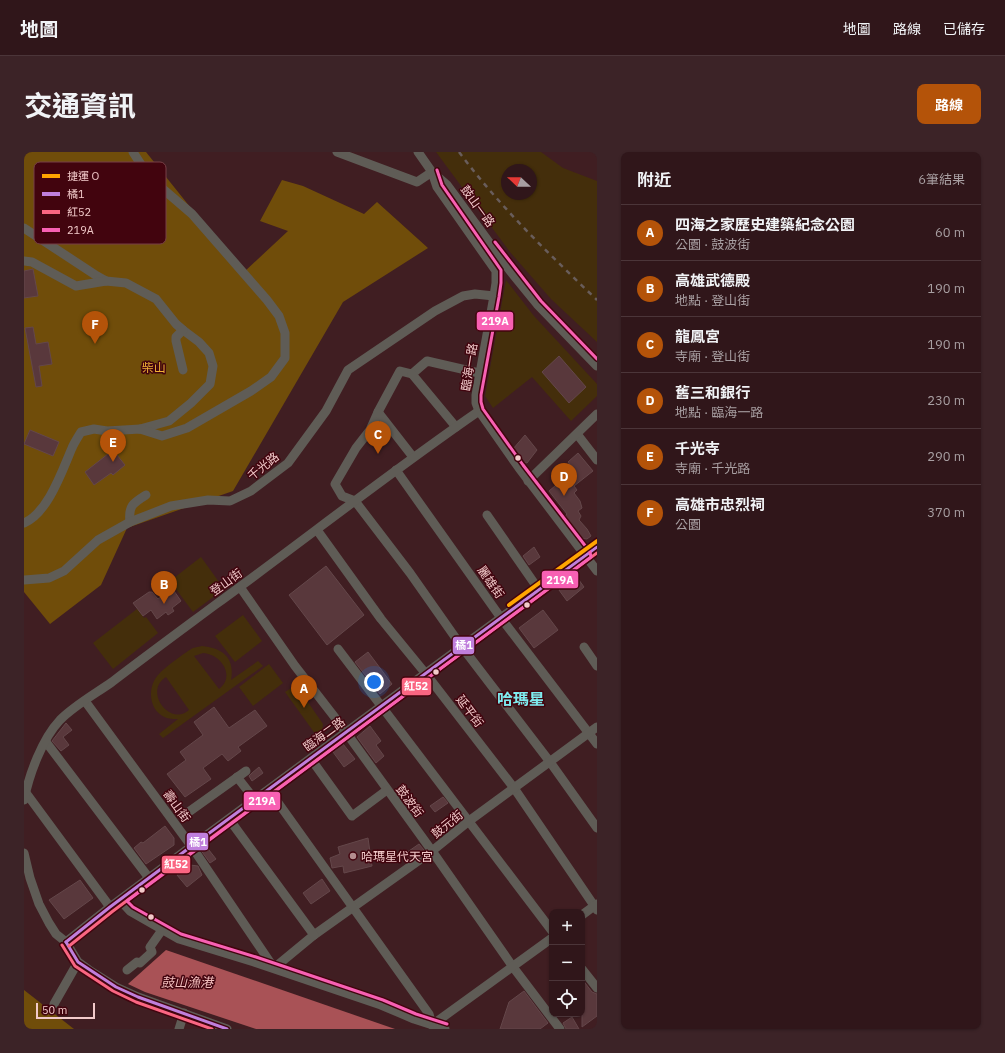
<!DOCTYPE html>
<html lang="zh-TW">
<head>
<meta charset="utf-8">
<style>
  body { margin:0; font-family:"IBM Plex Sans","Noto Sans TC",sans-serif; background:#3c2327; color:#f1f3f6 }
  .controls { position:absolute; right:12px; bottom:12px; display:grid; overflow:hidden; border-radius:8px; box-shadow:0 1px 3px #0004 }
  .controls button { width:36px; height:36px; display:grid; place-items:center; padding:0; border:0; border-bottom:1px solid #4b3539; background:#30161a; color:#f1f3f6; font:20px sans-serif }
  .compass { position:absolute; left:477px; top:12px; width:36px; height:36px; border-radius:50%; background:#30161a; box-shadow:0 1px 3px #0004; rotate:292deg }
  .scale { position:absolute; left:12px; bottom:10px; width:59px; box-sizing:border-box; padding-left:4px; border:2px solid #f2caca; border-top:0; font-size:11px; line-height:14px; white-space:nowrap; color:#f2caca; -webkit-text-stroke:3px #42040e; paint-order:stroke }
  .you { position:absolute; left:350px; top:530px; width:14px; height:14px; margin:-10px; border:3px solid #fff; border-radius:50%; background:#1a73e8; box-shadow:0 0 0 6px #1a73e833 }
  .badge { display:grid; place-items:center; width:26px; height:26px; border-radius:50%; background:#b45309; color:#fff; font-size:13px; font-weight:700 }
  .pin { position:absolute; translate:-50% -33px; filter:drop-shadow(0 1px 2px #0008) }
  .pin::after { content:''; position:absolute; top:21px; width:14px; height:12px; background:inherit; clip-path:polygon(0 0,100% 0,50% 100%) }
  .list { margin:0; padding:0; list-style:none }
  h2 { display:flex; justify-content:space-between; align-items:center; height:52px; margin:0; padding:0 16px; font-size:17px }
  h2 small { font-size:13px; font-weight:400; color:#a89fa2 }
  .list li { display:grid; grid-template-columns:26px 1fr auto; gap:12px; align-items:center; box-sizing:border-box; height:56px; padding:0 16px; border-top:1px solid #4b3539 }
  .list b { display:block; font-size:15px; white-space:nowrap }
  .list p { margin:0; font-size:13px; white-space:nowrap; color:#a89fa2 }
  .list em { font-size:13px; font-style:normal; color:#a89fa2 }
  .icon { flex:none; width:22px; height:22px; fill:none; stroke:currentColor; stroke-width:2; stroke-linecap:round; stroke-linejoin:round }
  .map { position:relative; flex:none; width:573px; height:877px; overflow:hidden; border-radius:8px }
  header { display:flex; align-items:center; gap:24px; box-sizing:border-box; height:56px; padding:0 20px; background:#30161a; border-bottom:1px solid #4b3539 }
  header strong { font-size:19px }
  nav { display:flex; gap:22px; margin-inline-start:auto; font-size:14px }
  .intro { display:flex; align-items:center; justify-content:space-between; box-sizing:border-box; height:96px; padding:0 24px }
  h1 { margin:0; font-size:28px }
  .button { padding:10px 18px; border-radius:8px; background:#b45309; color:#fff; font-size:14px; font-weight:700 }
  main { display:flex; gap:24px; padding:0 24px }
  aside { flex:1; background:#30161a; border-radius:8px; box-shadow:0 1px 3px #0004 }
  .map>svg:first-child { display:block }
  .green { fill:#442e0b; fill-rule:evenodd }
  .forest { fill:#704d0a }
  .water { fill:#a95256 }
  .building { fill:#59383c; stroke:#64474a }
  .lines { fill:none; stroke-linecap:round; stroke-linejoin:round }
  .minor { stroke:#5f5c56; stroke-width:9 }
  .rail { stroke:#695d5b; stroke-width:2.5; stroke-dasharray:5 5; stroke-linecap:butt }
  .bus-1-casing { stroke:#42040e; stroke-width:6 }
  .bus-2-casing { stroke:#42040e; stroke-width:6 }
  .bus-3-casing { stroke:#42040e; stroke-width:6 }
  .bus-1 { stroke:#c07fdc; stroke-width:3 }
  .bus-2 { stroke:#fa6682; stroke-width:3 }
  .bus-3 { stroke:#f860b3; stroke-width:3 }
  .metro-1-casing { stroke:#42040e; stroke-width:7 }
  .metro-1 { stroke:#ffa500; stroke-width:4 }
  .bus-dot { fill:#f2caca; stroke:#42040e; stroke-width:1.5 }
  .poi-dot { fill:#b48e8f; stroke:#42040e; stroke-width:1.5 }
  .labels { text-anchor:middle; dominant-baseline:central; stroke-width:3; stroke-linejoin:round; paint-order:stroke }
  .street-label { font-size:12px; fill:#f2caca; stroke:#42040e }
  .park-label { font-size:12px; fill:#f1b136; stroke:#42040e }
  .poi-label { font-size:12px; fill:#f2caca; stroke:#42040e; text-anchor:start }
  .water-label { font-size:13px; font-style:italic; fill:#f2bebd; stroke:#42040e }
  .district-label { font-size:16px; font-weight:bold; fill:#7febef; stroke:#42040e }
  .key { fill:#42040e; stroke:#773f46; stroke-width:1 }
  .key-label { font-size:11px; fill:#f2caca }
  .line-badge { stroke:#42040e; stroke-width:1.5 }
  .badge-label { font-size:11px; text-anchor:middle; font-weight:bold; fill:#fff }
</style>
</head>
<body>
<header>
<strong>地圖</strong>
<nav><a>地圖</a><a>路線</a><a>已儲存</a></nav>
</header>
<div class="intro"><h1>交通資訊</h1><a class="button">路線</a></div>
<main>
<div class="map">
<svg width="573" height="877" viewBox="0 0 573 877">
  <rect width="100%" height="100%" fill="#401e22"/>
  <g class="green">
    <path d="M412 0H517L539 16 573 29V190L527 147 486 100ZM483 18H507V42H483Z"/>
    <path d="M482 128 510 164 573 232V244L547 269 508 225 469 256 461 244Z"/>
    <path d="M177 405 200 437 169 460 146 429Z"/>
    <path d="M113 457 120 466 122 465 134 481 89 517 69 491Z"/>
    <path d="M219 463 238 489 211 510 191 484Z"/>
    <path d="M178 494C199 496 211 506 207 528L234 509 239 514 139 586 135 582 154 567C148 567 142 567 137 563 124 554 124 533 135 522 139 517 163 499 169 496 172 495 175 495 178 494ZM179 501C197 502 212 524 195 537L170 504ZM142 525 165 558C146 575 119 539 142 525Z"/>
    <path d="M245 512 259 531 229 554 215 535Z"/>
    <path d="M272 533 299 572 298 579 292 583 261 540Z"/>
  </g>
  <g class="forest">
    <path d="M0 0H122L219 121 264 79 236 69 258 28 279 34 340 62 353 50 404 96 319 150 209 339 103 376 77 433 26 472 0 440Z"/>
    <path d="M0 838 50 877H0Z"/>
  </g>
  <path class="water" d="M142 798 371 877H232L121 840 104 832Z"/>
  <g class="building">
    <path d="M9 117 14 144 0 146V119Z"/>
    <path d="M9 175 12 192 24 190 28 212 15 214 18 234 12 235 1 176Z"/>
    <path d="M535 204 562 235 545 251 518 220Z"/>
    <path d="M6 278 35 290 29 304 0 292Z"/>
    <path d="M501 283 513 298 503 311 499 310 489 297Z"/>
    <path d="M89 298 101 313 89 323 87 321 70 333 61 320Z"/>
    <path d="M554 301 569 319 550 334 553 338 550 341 556 349 558 356 554 359 557 364 555 368 563 377 567 384 563 387 555 386 540 365 543 362 525 339 550 318 544 310Z"/>
    <path d="M510 395 516 405 505 413 499 404Z"/>
    <path d="M302 414 340 463 303 493 265 443Z"/>
    <path d="M552 424 560 435 543 449 535 438Z"/>
    <path d="M148 436 157 449 148 456 150 459 144 463 142 460 133 467 127 458 119 464 109 451 125 440H128L134 447Z"/>
    <path d="M519 458 534 478 510 496 495 476Z"/>
    <path d="M344 500 368 532 356 542 331 510Z"/>
    <path d="M190 555 205 576 231 558 243 574 214 595 217 599 204 609 198 602 179 616 187 627 161 645 143 622 162 608 156 600 179 583 170 570Z"/>
    <path d="M42 571 48 578 39 585 45 593 37 599 28 589Z"/>
    <path d="M346 574 357 589 352 593 360 604 352 611 333 585Z"/>
    <path d="M319 592 331 607 320 615 309 600Z"/>
    <path d="M235 615 239 621 228 629 225 624 228 621Z"/>
    <path d="M419 645 424 651 411 660 406 654Z"/>
    <path d="M141 674 150 686V693L122 712 110 696 117 690 119 691Z"/>
    <path d="M344 686 348 714 320 721 319 714 308 716 306 706 316 702 314 695Z"/>
    <path d="M395 692 400 698 386 707 382 701Z"/>
    <path d="M181 693 192 707 186 711 176 697Z"/>
    <path d="M166 713 174 714 178 723 163 735 153 723Z"/>
    <path d="M298 727 306 739 287 752 279 741Z"/>
    <path d="M56 728 69 746 40 767 25 748Z"/>
    <path d="M558 827 568 840 573 842V864L558 875Z"/>
    <path d="M500 839 524 871 516 877H476L485 850Z"/>
    <path d="M548 865 555 877H542L539 871Z"/>
  </g>
  <g class="lines">
    <g class="minor">
      <path d="M313 0 393 30 408 20"/>
      <path d="M394 0 408 20 423 33 487 120 513 152 573 214"/>
      <path d="M408 20 413 35 472 119V131L470 144 452 243V251L455 259 495 316 573 419"/>
      <path d="M0 76 73 124 82 129"/>
      <path d="M0 109 8 110 52 134 82 129 102 131 132 147 152 172 159 178 175 190 185 201 189 214 186 232 167 251 145 269 116 277"/>
      <path d="M159 218 152 189V185L159 178"/>
      <path d="M455 221 403 209 388 222 376 219 354 260 346 278 332 296 311 332 318 344 331 349 386 421 438 495 526 610 573 676"/>
      <path d="M388 222 432 275"/>
      <path d="M354 260 389 305"/>
      <path d="M553 282 573 308"/>
      <path d="M372 318 477 466 573 592"/>
      <path d="M504 329 573 262"/>
      <path d="M463 363 515 438"/>
      <path d="M106 370C104 354 109 351 122 343"/>
      <path d="M0 371C24 361 38 319 48 296 50 291 54 285 57 280L70 277 83 279 116 277 138 284 163 276 227 239 247 225 261 206V181L255 164 243 148 168 62 125 25 109 0"/>
      <path d="M293 378 357 467 402 522 490 636 573 758"/>
      <path d="M0 428 25 426 40 419 74 388 106 370 147 354 184 348 206 349 227 339 264 311 302 259 324 218 411 159 439 144 451 142 470 144"/>
      <path d="M216 435 271 514 316 572 408 699 489 815 536 877"/>
      <path d="M560 495 573 514"/>
      <path d="M314 497 528 779"/>
      <path d="M61 549 168 695 250 816 290 783 408 699 445 669 573 575"/>
      <path d="M22 590 125 726"/>
      <path d="M287 607 328 664 363 638"/>
      <path d="M213 625 231 648"/>
      <path d="M245 638 405 862 408 873 528 786"/>
      <path d="M2 641 86 755"/>
      <path d="M0 648C5 623 18 587 36 568 51 553 71 542 88 530 122 504 156 479 191 453 279 389 365 321 455 259"/>
      <path d="M166 659 222 619"/>
      <path d="M205 667 290 783"/>
      <path d="M0 701 6 726 15 752 25 771 32 782 42 790 54 810 65 818 92 835 114 845 203 877"/>
      <path d="M96 748 106 759 155 787 230 810 357 853 390 867 421 877"/>
      <path d="M558 763 573 752"/>
      <path d="M42 790 86 755 161 699 573 395"/>
      <path d="M558 817 573 836"/>
      <path d="M103 818 113 810 116 811 128 800 126 795 138 778"/>
      <path d="M30 852 54 810"/>
      <path d="M155 877 160 861"/>
    </g>
    <path class="rail" d="M435 0C476 55 524 101 573 148"/>
    <defs>
      <g id="bus-1">
        <path d="M42 790 86 755 161 699 573 395"/>
        <path d="M42 790 54 810 92 835 114 845 203 877"/>
      </g>
      <g id="bus-2">
        <path d="M38 793 51 814 89 839 112 850 188 877"/>
        <path d="M45 794 89 759 164 703 573 401"/>
      </g>
      <g id="bus-3">
        <path d="M413 18 418 33 477 118V131L475 145 457 243V250L459 257 499 313 566 400 567 405 103 749 109 755 157 782 232 805 359 848 392 862 423 872"/>
        <path d="M471 90 517 149 573 207"/>
      </g>
    </defs>
    <use href="#bus-1" class="bus-1-casing"/>
    <use href="#bus-2" class="bus-2-casing"/>
    <use href="#bus-3" class="bus-3-casing"/>
    <use href="#bus-1" class="bus-1"/>
    <use href="#bus-2" class="bus-2"/>
    <use href="#bus-3" class="bus-3"/>
    <defs>
      <path id="metro-1" d="M485 453 573 389"/>
    </defs>
    <use href="#metro-1" class="metro-1-casing"/>
    <use href="#metro-1" class="metro-1"/>
  </g>
  <g class="bus-dot">
    <circle cx="494" cy="306" r="3.5"/>
    <circle cx="503" cy="453" r="3.5"/>
    <circle cx="412" cy="520" r="3.5"/>
    <circle cx="118" cy="738" r="3.5"/>
    <circle cx="127" cy="765" r="3.5"/>
  </g>
  <circle class="poi-dot" cx="329" cy="704" r="4"/>
  <g class="labels">
    <g class="street-label">
      <text transform="translate(454 54) rotate(54)">鼓山一路</text>
      <text transform="translate(445 215) rotate(-81)">臨海一路</text>
      <text transform="translate(239 314) rotate(-39)">千光路</text>
      <text transform="translate(202 430) rotate(-36)">登山街</text>
      <text transform="translate(467 430) rotate(55)">麗雄街</text>
      <text transform="translate(446 559) rotate(53)">延平街</text>
      <text transform="translate(300 582) rotate(-36)">臨海二路</text>
      <text transform="translate(386 649) rotate(53)">鼓波街</text>
      <text transform="translate(153 654) rotate(54)">壽山街</text>
      <text transform="translate(423 672) rotate(-39)">鼓元街</text>
    </g>
    <g class="park-label">
      <text x="130" y="215">柴山</text>
    </g>
    <g class="poi-label">
      <text x="337" y="704">哈瑪星代天宮</text>
    </g>
    <g class="water-label">
      <text x="163" y="830">鼓山漁港</text>
    </g>
    <g class="district-label">
      <text x="497" y="547">哈瑪星</text>
    </g>
  </g>
  <rect x="10" y="10" width="132" height="82" rx="6" class="key"/>
  <rect x="18" y="22" width="18" height="4" fill="#ffa500"/>
  <rect x="18" y="40" width="18" height="4" fill="#c07fdc"/>
  <rect x="18" y="58" width="18" height="4" fill="#fa6682"/>
  <rect x="18" y="76" width="18" height="4" fill="#f860b3"/>
  <g class="key-label">
    <text x="43" y="28">捷運 O</text>
    <text x="43" y="46">橘1</text>
    <text x="43" y="64">紅52</text>
    <text x="43" y="82">219A</text>
  </g>
  <g class="line-badge">
    <rect x="452" y="159" width="38" height="20" rx="4" fill="#f860b3"/>
    <rect x="517" y="418" width="38" height="19" rx="4" fill="#f860b3"/>
    <rect x="428" y="484" width="23" height="19" rx="4" fill="#c07fdc"/>
    <rect x="377" y="525" width="31" height="19" rx="4" fill="#fa6682"/>
    <rect x="219" y="639" width="38" height="20" rx="4" fill="#f860b3"/>
    <rect x="162" y="680" width="23" height="19" rx="4" fill="#c07fdc"/>
    <rect x="137" y="703" width="30" height="19" rx="4" fill="#fa6682"/>
  </g>
  <g class="badge-label">
    <text x="471" y="173">219A</text>
    <text x="536" y="432">219A</text>
    <text x="440" y="497">橘1</text>
    <text x="392" y="538">紅52</text>
    <text x="238" y="653">219A</text>
    <text x="174" y="694">橘1</text>
    <text x="152" y="716">紅52</text>
  </g>
</svg>
<div class="controls">
<button>+</button>
<button>−</button>
<button><svg class="icon" aria-label="locate" viewBox="0 0 24 24"><circle cx="12" cy="12" r="6"/><path d="M12 2v4M12 18v4M2 12h4M18 12h4"/></svg></button>
</div>
<svg class="compass" viewBox="-18 -18 36 36"><path d="M0-13l5 13h-10z" fill="#e53935"/><path d="M0 13l5-13h-10z" fill="#a89fa2"/></svg>
<div class="scale">50 m</div>
<div class="you"></div>
<div class="pin badge" style="left:280px;top:556px">A</div>
<div class="pin badge" style="left:140px;top:452px">B</div>
<div class="pin badge" style="left:354px;top:302px">C</div>
<div class="pin badge" style="left:540px;top:344px">D</div>
<div class="pin badge" style="left:89px;top:310px">E</div>
<div class="pin badge" style="left:71px;top:192px">F</div>
</div>
<aside>
<h2>附近<small>6筆結果</small></h2>
<ul class="list">
<li><span class="badge">A</span><div><b>四海之家歷史建築紀念公園</b><p>公園 · 鼓波街</p></div><em>60 m</em></li>
<li><span class="badge">B</span><div><b>高雄武德殿</b><p>地點 · 登山街</p></div><em>190 m</em></li>
<li><span class="badge">C</span><div><b>龍鳳宮</b><p>寺廟 · 登山街</p></div><em>190 m</em></li>
<li><span class="badge">D</span><div><b>舊三和銀行</b><p>地點 · 臨海一路</p></div><em>230 m</em></li>
<li><span class="badge">E</span><div><b>千光寺</b><p>寺廟 · 千光路</p></div><em>290 m</em></li>
<li><span class="badge">F</span><div><b>高雄市忠烈祠</b><p>公園</p></div><em>370 m</em></li>
</ul>
</aside>
</main>
</body>
</html>
